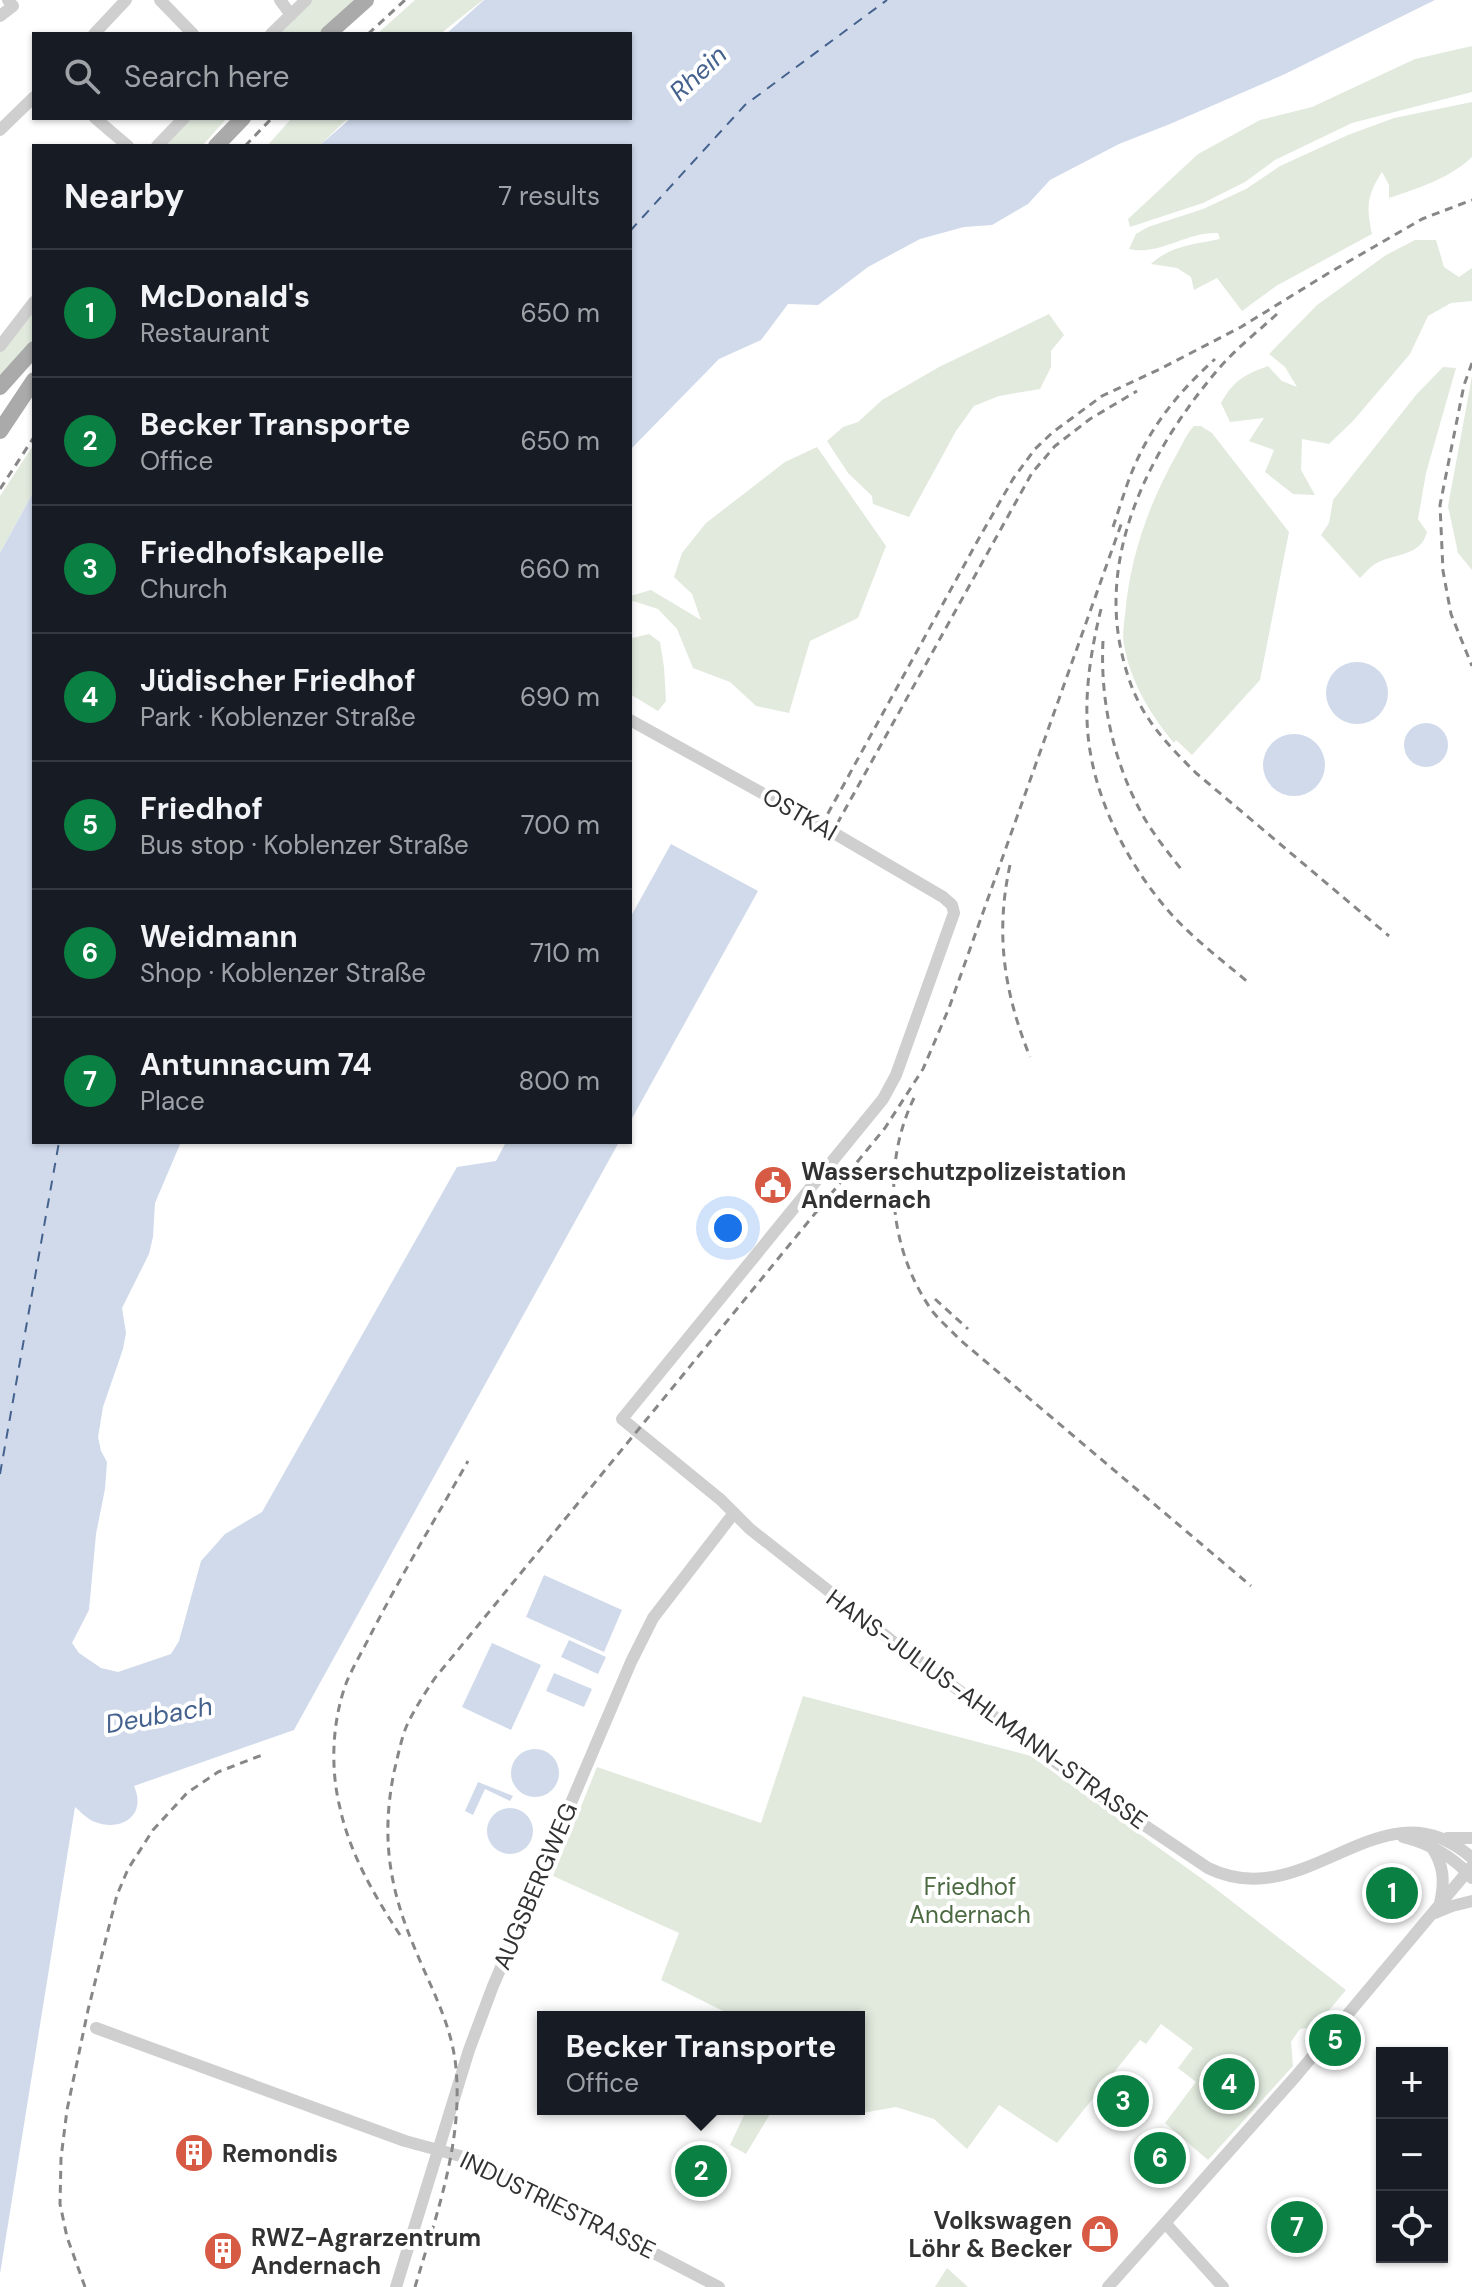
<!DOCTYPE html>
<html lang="en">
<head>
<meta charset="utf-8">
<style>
  body { margin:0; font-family:"DM Sans",sans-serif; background:#242831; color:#f1f3f6 }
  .controls { position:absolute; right:24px; bottom:24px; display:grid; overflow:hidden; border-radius:0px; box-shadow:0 2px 6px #0004 }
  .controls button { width:72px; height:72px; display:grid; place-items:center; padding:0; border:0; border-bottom:2px solid #363941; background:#171b24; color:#f1f3f6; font:40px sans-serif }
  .you { position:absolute; left:728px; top:1228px; width:28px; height:28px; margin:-20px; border:6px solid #fff; border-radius:50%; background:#1a73e8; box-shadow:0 0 0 12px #1a73e833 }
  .badge { display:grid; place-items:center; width:52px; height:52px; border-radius:50%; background:#0b8043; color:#fff; font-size:26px; font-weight:700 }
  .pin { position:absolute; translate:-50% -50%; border:4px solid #fff; box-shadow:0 2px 8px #0006 }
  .popup { position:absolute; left:537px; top:2011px; width:328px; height:104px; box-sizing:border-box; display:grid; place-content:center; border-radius:0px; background:#171b24; filter:drop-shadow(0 2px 6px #0005); font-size:26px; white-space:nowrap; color:#9ea1a6 }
  .popup b { font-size:30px; color:#f1f3f6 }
  .popup::after { content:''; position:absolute; left:50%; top:100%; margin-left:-16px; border:16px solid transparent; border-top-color:#171b24 }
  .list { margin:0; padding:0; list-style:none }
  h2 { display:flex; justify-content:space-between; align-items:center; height:104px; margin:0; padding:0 32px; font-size:34px }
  h2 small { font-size:26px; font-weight:400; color:#9ea1a6 }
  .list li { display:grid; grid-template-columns:52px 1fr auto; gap:24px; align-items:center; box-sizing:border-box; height:128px; padding:0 32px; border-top:2px solid #363941 }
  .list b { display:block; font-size:30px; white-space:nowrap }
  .list p { margin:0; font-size:26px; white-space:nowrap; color:#9ea1a6 }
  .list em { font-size:26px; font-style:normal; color:#9ea1a6 }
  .icon { flex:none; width:44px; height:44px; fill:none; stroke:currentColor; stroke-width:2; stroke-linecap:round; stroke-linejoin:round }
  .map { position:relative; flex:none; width:1472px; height:2287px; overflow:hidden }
  .search { position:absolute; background:#171b24; box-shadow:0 2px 6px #0004; left:32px; top:32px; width:600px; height:88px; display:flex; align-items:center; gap:20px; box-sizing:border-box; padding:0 28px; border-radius:0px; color:#9ea1a6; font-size:30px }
  .panel { position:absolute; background:#171b24; box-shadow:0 2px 6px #0004; left:32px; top:144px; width:600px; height:1000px; border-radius:0px }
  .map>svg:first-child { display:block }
  .green { fill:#e2eade }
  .water { fill:#d0daeb }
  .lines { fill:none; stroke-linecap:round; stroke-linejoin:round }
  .ferry { stroke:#45628e; stroke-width:2; stroke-dasharray:10 8; stroke-linecap:butt }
  .minor { stroke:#cfcfcf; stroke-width:12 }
  .major { stroke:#aaa; stroke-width:16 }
  .rail { stroke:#878787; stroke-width:3; stroke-dasharray:8 6; stroke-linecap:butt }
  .labels { text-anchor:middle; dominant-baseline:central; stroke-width:8; stroke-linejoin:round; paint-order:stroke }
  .street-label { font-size:24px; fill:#323232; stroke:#fff }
  .poi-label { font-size:24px; font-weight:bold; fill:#323232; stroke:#fff; text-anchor:start }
  .park-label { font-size:24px; fill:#4c6a42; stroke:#fff }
  .water-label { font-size:26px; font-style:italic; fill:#45628e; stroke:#fff }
</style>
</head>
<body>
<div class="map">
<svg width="1472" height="2287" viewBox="0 0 1472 2287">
  <rect width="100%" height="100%" fill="#fff"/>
  <g class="green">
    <path d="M311 0H357L318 34H275Z"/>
    <path d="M415 0H483L440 34H377Z"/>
    <path d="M1472 46V92L1352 123 1275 160 1245 182 1203 203 1130 227 1128 219 1198 154 1260 120 1312 107 1415 59Z"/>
    <path d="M1472 102V157C1449 179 1418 188 1389 198V185L1382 172C1367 195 1366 207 1372 234L1276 286 1242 311 1217 278 1194 290 1191 277 1177 268 1151 264C1170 246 1195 244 1220 239L1218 233C1187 231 1160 256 1129 249L1136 234 1148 227 1203 209 1246 189 1280 166 1348 135 1394 118Z"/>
    <path d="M191 118H227L202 146H163Z"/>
    <path d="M292 118H348L319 146H267Z"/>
    <path d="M1415 240H1436L1444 267 1459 277 1472 268V301L1451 303 1428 316 1410 354 1353 421 1329 444 1302 439 1301 470 1315 495 1293 494 1265 472 1274 450 1249 441 1264 418 1230 422 1221 403C1234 380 1244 375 1268 366L1282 381 1297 387 1285 367 1269 354 1317 305 1386 255Z"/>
    <path d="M34 309V338L0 379V353Z"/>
    <path d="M1049 314 1064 335 1051 351V367L1040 389 999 396 974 406 956 431 909 517 873 504 872 496 848 473 827 441 843 427 858 422 882 400 939 367Z"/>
    <path d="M1443 367 1456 368 1426 473 1418 519 1427 532C1421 557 1393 553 1375 564 1370 567 1365 573 1360 578L1321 535 1329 523 1333 500 1416 395Z"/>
    <path d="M1472 376V570L1458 553 1448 506Z"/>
    <path d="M1194 426H1201L1212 433 1289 532 1260 680 1192 755 1176 740 1174 743C1150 714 1131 683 1124 645 1122 636 1124 624 1125 615 1130 556 1149 503 1178 452 1183 443 1187 433 1194 426Z"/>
    <path d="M34 444V491L0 553V496Z"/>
    <path d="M817 447 886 546 858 618 810 641 789 713 756 706 730 682 693 668 677 629 658 609 633 601 630 604V596L651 590 701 620 692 594 674 577 682 553 706 523 785 462Z"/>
    <path d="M630 634 632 638 649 634 660 642 664 667 666 701 658 711 630 694Z"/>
    <path d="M803 1696 1031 1756 1212 1886 1346 1990 1315 2027 1300 2029 1291 2042 1293 2066 1208 2160 1165 2123 1196 2082 1178 2068 1193 2048 1161 2024 1146 2044 1140 2040 1057 2143 999 2105 967 2149 934 2119 896 2107 857 2114 850 2109H859V2017H735L661 1980 679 1933 553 1876 597 1767 761 1823Z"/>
    <path d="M747 2109H773L746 2154 730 2145Z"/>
    <path d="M947 2268 968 2287H935Z"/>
  </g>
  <g class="water">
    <path d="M484 0H1435L1285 74 1170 124 1119 144 1050 180 1028 204 992 225 964 227 920 239 868 267 818 305 788 304 761 340 719 359 630 450V146H319L351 118H630V34H446Z"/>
    <path d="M34 491V1142H181L155 1203 153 1237 149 1254 122 1308 126 1333 123 1349 103 1407 98 1437 101 1451 107 1462 105 1489 96 1534 89 1610 72 1643 79 1653 101 1668 118 1672 171 1654 179 1641 201 1561 225 1534 262 1512 457 1167 496 1161 506 1142H619L294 1730 134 1786C147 1815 122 1832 95 1822 87 1819 81 1812 75 1807L0 2274V553Z"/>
    <circle cx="1357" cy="693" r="31"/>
    <circle cx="1426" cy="745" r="22"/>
    <circle cx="1294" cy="765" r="31"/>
    <path d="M671 844 758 891 630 1122V918Z"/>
    <path d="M544 1575 622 1610 604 1652 526 1617Z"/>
    <path d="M569 1640 606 1657 598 1674 561 1657Z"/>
    <path d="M492 1643 541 1665 511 1730 462 1707Z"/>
    <path d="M554 1673 592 1689 584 1707 546 1691Z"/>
    <circle cx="535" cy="1773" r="24"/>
    <path d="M478 1782 513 1796 510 1801 485 1789 473 1815 465 1811Z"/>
    <circle cx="510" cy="1831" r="23"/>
  </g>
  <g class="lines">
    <g class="ferry">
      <path d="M630 231 745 105 887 0"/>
      <path d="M0 1474 59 1142"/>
    </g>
    <g class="minor">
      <path d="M160 0 193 34"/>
      <path d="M280 0 291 15"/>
      <path d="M0 16 13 6 8 0"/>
      <path d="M94 34 126 0"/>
      <path d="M271 34 306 0"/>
      <path d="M95 118 128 146"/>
      <path d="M0 130 34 97"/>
      <path d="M157 146 184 118"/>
      <path d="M0 346 34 302"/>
      <path d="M630 720 827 829 943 897 952 905 954 913 896 1075 883 1099 622 1419 721 1500 750 1529 891 1640 1101 1796 1208 1868C1308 1917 1382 1778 1472 1858"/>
      <path d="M1403 1837C1431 1844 1453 1856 1472 1878"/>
      <path d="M1447 1838H1472"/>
      <path d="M1431 1846C1444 1865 1445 1881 1440 1903"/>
      <path d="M1435 1913 1452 1906 1472 1901"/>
      <path d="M96 2028 405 2141 475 2160 719 2287"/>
      <path d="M1166 2224 1223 2287"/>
      <path d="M396 2287 469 2050 493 1986 631 1662 653 1618 734 1513"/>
      <path d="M1108 2287 1296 2076 1472 1866"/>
    </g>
    <g class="major">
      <path d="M328 34 366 0"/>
      <path d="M216 146 243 118"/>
      <path d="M0 387 34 349"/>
      <path d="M0 431 34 380"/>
    </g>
    <g class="rail">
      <path d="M368 34 405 0"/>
      <path d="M245 146 272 118"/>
      <path d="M1277 314C1256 333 1233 351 1215 373 1153 447 1101 545 1120 645 1125 670 1133 696 1148 718 1161 738 1179 756 1196 773L1389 936"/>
      <path d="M1472 363 1464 385 1440 505 1443 571 1451 614 1472 666"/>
      <path d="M0 489 34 437"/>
      <path d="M1113 527C1121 504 1128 478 1139 456 1157 418 1184 387 1215 359"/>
      <path d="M1101 609C1091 650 1084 693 1088 735 1094 800 1129 867 1172 915 1195 940 1223 961 1249 983"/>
      <path d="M1103 641C1100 700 1113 761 1142 814 1153 834 1167 851 1181 869"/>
      <path d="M837 824 1032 473 1055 446 1090 419 1137 391"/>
      <path d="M821 826 978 540 1013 479 1035 449 1053 432 1102 396 1160 369 1241 327 1327 274 1422 219 1472 200"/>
      <path d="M1010 865C995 934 1004 992 1030 1057"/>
      <path d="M914 1098C881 1166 889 1251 933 1312 941 1322 951 1330 959 1339L1251 1586"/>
      <path d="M935 1299 968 1329"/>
      <path d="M400 1935C374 1895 350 1854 340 1808 330 1768 332 1720 347 1681 354 1665 364 1648 372 1632 402 1574 436 1518 468 1461"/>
      <path d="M85 2287 67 2237 60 2204 61 2158 67 2110 88 2010 117 1895 128 1869 153 1830 187 1793 218 1772 262 1755"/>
      <path d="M415 2287C436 2216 463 2143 456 2068 452 2025 431 1988 415 1949 389 1888 381 1837 394 1772 398 1756 401 1739 407 1725 415 1708 425 1693 435 1678L885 1128 923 1069 949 1008 1123 519"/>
    </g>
  </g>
  <defs>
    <symbol id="civic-disc" viewBox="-11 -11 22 22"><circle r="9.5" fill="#d75a45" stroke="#fff"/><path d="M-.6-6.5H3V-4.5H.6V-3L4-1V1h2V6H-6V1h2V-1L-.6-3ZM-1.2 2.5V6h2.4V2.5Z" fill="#fff"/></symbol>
    <symbol id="building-disc" viewBox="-11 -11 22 22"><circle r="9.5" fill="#d75a45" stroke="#fff"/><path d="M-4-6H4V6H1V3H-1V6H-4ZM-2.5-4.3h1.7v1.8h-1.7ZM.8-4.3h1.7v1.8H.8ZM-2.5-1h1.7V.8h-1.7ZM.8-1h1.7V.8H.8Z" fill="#fff"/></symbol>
    <symbol id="shop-disc" viewBox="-11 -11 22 22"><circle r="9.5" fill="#d75a45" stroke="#fff"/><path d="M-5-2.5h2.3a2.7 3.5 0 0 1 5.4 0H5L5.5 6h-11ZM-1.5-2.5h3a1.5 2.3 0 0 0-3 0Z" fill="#fff"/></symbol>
  </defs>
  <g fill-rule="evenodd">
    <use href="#civic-disc" x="751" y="1163" width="44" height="44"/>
    <use href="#building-disc" x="172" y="2131" width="44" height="44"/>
    <use href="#shop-disc" x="1078" y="2212" width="44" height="44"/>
    <use href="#building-disc" x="201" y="2229" width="44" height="44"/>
  </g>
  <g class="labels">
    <g class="street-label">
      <text transform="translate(800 814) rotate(30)">OSTKAI</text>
      <text transform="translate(987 1709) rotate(36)">HANS-JULIUS-AHLMANN-STRASSE</text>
      <text transform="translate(535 1886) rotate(-67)">AUGSBERGWEG</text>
      <text transform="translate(558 2205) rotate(26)">INDUSTRIESTRASSE</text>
    </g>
    <g class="poi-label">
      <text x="801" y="1171">Wasserschutzpolizeistation<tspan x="801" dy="28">Andernach</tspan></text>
      <text x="222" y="2153">Remondis</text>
      <text x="1072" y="2220" text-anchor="end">Volkswagen<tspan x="1072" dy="28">Löhr &amp; Becker</tspan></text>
      <text x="251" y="2237">RWZ-Agrarzentrum<tspan x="251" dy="28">Andernach</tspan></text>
    </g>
    <g class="park-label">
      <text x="970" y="1886">Friedhof<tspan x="970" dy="28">Andernach</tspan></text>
    </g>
    <g class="water-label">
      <text transform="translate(698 73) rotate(-43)">Rhein</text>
      <text transform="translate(159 1715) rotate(-10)">Deubach</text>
    </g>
  </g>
</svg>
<div class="controls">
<button>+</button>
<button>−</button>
<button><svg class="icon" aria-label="locate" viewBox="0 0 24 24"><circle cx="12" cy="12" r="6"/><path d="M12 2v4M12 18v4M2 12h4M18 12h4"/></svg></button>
</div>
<div class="you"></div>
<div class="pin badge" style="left:1392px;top:1893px">1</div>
<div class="pin badge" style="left:701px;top:2171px">2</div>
<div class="popup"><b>Becker Transporte</b>Office</div>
<div class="pin badge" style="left:1123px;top:2101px">3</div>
<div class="pin badge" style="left:1229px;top:2084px">4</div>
<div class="pin badge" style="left:1335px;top:2040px">5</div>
<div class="pin badge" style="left:1160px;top:2158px">6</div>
<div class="pin badge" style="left:1297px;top:2227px">7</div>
<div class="search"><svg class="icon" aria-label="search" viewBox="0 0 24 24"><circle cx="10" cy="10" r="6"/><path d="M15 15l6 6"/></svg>Search here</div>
<section class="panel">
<h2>Nearby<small>7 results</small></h2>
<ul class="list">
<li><span class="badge">1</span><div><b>McDonald's</b><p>Restaurant</p></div><em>650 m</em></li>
<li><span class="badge">2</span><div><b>Becker Transporte</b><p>Office</p></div><em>650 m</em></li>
<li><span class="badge">3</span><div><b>Friedhofskapelle</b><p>Church</p></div><em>660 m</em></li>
<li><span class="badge">4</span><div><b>Jüdischer Friedhof</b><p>Park · Koblenzer Straße</p></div><em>690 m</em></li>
<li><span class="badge">5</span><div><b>Friedhof</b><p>Bus stop · Koblenzer Straße</p></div><em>700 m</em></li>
<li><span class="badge">6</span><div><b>Weidmann</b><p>Shop · Koblenzer Straße</p></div><em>710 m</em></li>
<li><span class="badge">7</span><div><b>Antunnacum 74</b><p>Place</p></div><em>800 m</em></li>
</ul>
</section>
</div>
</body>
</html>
